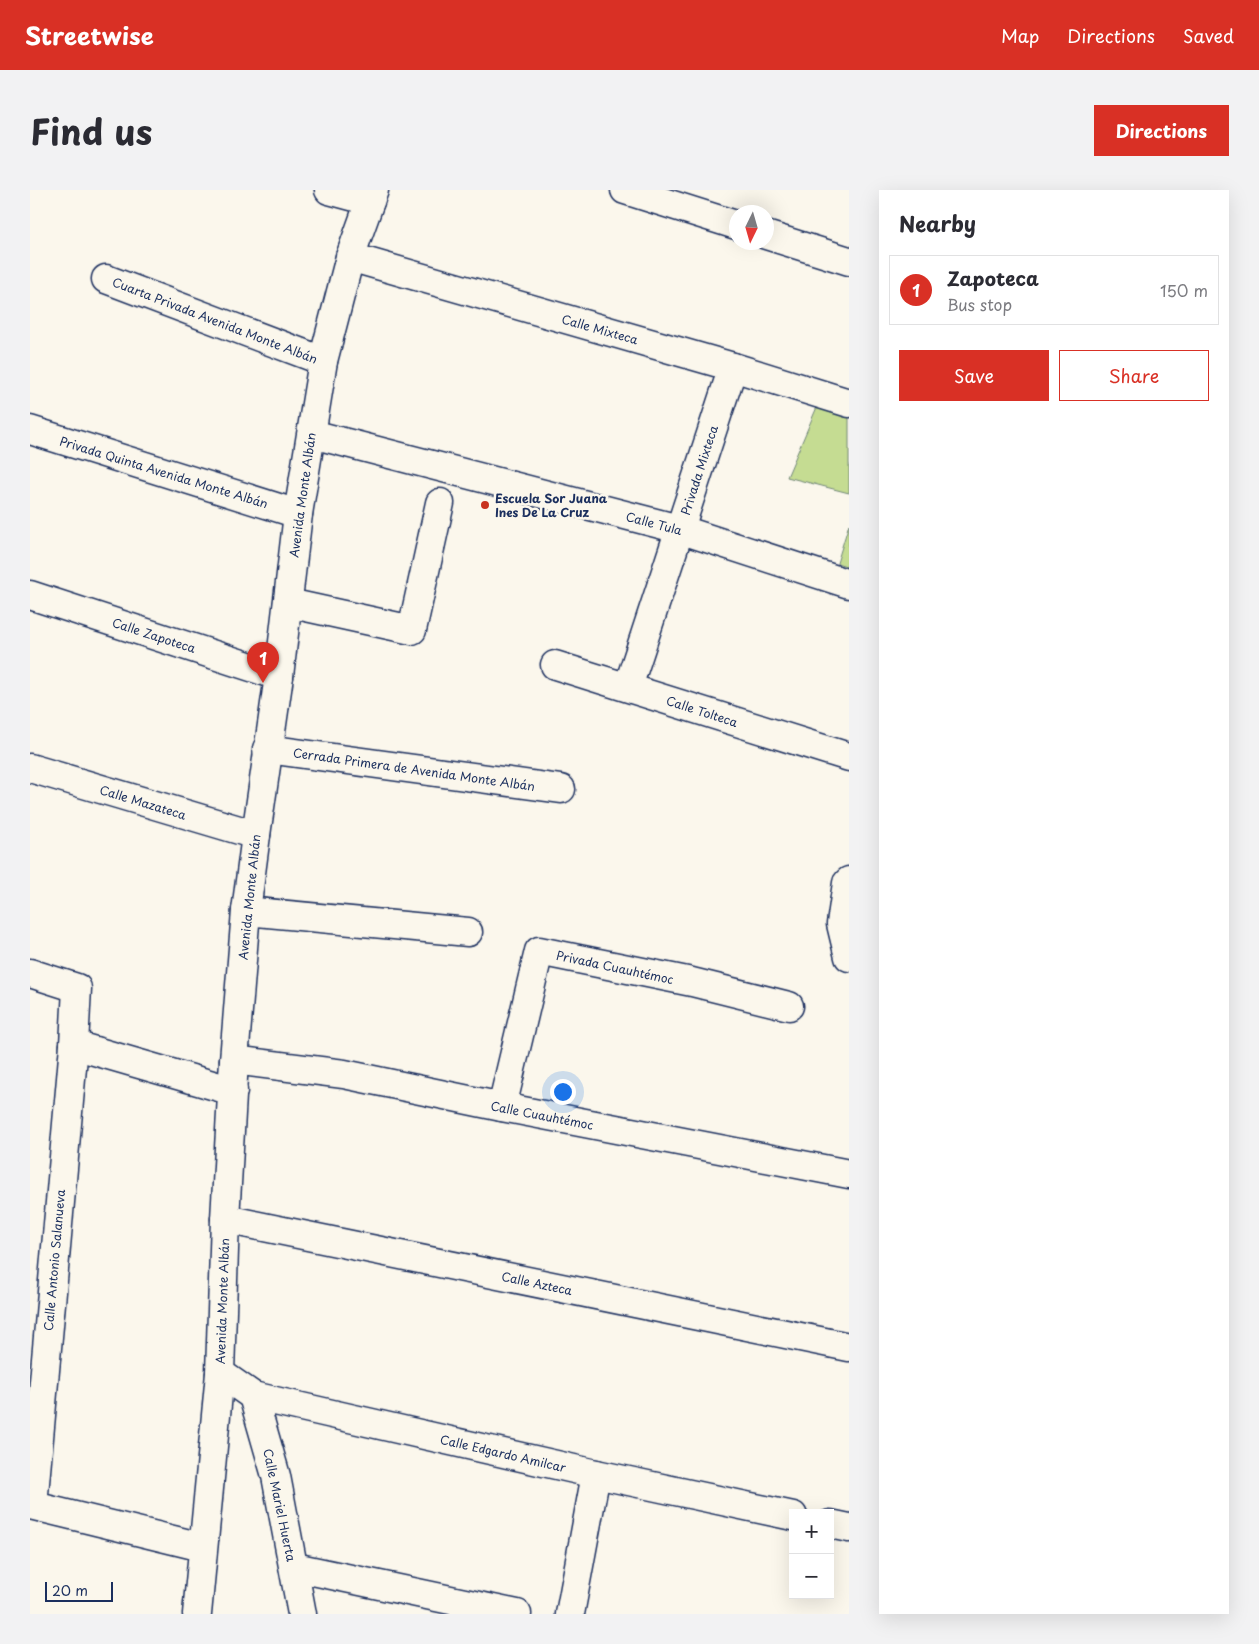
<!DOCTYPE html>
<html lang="en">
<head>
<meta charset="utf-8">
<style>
  body { margin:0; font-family:"Playpen Sans",sans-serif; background:#f2f2f3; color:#2b2b33 }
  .controls { position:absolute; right:15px; bottom:15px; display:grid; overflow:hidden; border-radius:0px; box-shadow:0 5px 20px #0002 }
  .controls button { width:45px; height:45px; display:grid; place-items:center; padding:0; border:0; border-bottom:1px solid #e1e1e2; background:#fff; color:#2b2b33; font:25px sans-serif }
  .compass { position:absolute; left:699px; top:15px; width:45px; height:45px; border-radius:50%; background:#fff; box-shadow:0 5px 20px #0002; rotate:185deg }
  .scale { position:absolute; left:15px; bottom:12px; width:68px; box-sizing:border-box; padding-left:5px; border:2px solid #1b2f5e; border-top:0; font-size:14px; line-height:18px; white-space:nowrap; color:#1b2f5e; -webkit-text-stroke:4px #fbf7ec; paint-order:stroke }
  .you { position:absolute; left:532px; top:901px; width:18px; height:18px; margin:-12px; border:4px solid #fff; border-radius:50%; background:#1a73e8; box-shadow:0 0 0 8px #1a73e833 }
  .badge { display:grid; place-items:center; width:32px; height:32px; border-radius:50%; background:#d93025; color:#fff; font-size:16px; font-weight:700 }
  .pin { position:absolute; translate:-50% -41px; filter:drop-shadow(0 1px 2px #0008) }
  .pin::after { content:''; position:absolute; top:26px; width:18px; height:15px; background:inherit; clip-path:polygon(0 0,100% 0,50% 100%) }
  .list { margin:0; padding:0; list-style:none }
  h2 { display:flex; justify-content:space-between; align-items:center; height:65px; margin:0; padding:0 20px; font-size:21px }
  h2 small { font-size:16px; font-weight:400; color:#7c7c81 }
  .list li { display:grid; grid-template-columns:32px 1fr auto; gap:15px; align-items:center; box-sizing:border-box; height:70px; margin:0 10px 10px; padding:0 10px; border:1px solid #e1e1e2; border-radius:0px }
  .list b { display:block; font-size:19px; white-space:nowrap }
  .list p { margin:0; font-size:16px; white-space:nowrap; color:#7c7c81 }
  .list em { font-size:16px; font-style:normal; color:#7c7c81 }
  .actions { display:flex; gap:10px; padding:15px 20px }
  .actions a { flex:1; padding:11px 0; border:1px solid #d93025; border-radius:0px; text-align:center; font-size:18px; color:#d93025 }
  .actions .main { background:#d93025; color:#fff }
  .map { position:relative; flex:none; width:819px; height:1424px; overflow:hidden; border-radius:0px }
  header { display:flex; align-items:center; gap:30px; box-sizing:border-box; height:70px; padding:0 25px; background:#d93025; color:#fff }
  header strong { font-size:24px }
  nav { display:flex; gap:28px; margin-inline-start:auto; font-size:18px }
  .intro { display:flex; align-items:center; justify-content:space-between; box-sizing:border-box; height:120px; padding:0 30px }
  h1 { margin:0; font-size:35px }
  .button { padding:12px 22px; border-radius:0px; background:#d93025; color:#fff; font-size:18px; font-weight:700 }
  main { display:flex; gap:30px; padding:0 30px }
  aside { flex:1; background:#fff; border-radius:0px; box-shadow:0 5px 20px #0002 }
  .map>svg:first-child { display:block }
  .green { fill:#c5dc92; stroke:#708678 }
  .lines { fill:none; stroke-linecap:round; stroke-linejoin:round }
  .minor-casing { stroke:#1b2f5e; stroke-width:31 }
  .minor { stroke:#fbf7ec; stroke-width:28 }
  .poi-dot { fill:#c8321e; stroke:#fbf7ec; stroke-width:2 }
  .labels { text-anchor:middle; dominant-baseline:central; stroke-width:5; stroke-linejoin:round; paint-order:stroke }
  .street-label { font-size:12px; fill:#1b2f5e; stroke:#fbf7ec }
  .poi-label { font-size:12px; font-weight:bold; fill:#1b2f5e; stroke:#fbf7ec; text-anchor:start }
</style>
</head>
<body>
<header>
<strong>Streetwise</strong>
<nav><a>Map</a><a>Directions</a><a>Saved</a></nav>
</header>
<div class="intro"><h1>Find us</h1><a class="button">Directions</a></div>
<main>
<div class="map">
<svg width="819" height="1424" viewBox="0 0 819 1424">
  <rect width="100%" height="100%" fill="#fbf7ec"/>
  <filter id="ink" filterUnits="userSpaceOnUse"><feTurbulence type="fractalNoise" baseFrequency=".02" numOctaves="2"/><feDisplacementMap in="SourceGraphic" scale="10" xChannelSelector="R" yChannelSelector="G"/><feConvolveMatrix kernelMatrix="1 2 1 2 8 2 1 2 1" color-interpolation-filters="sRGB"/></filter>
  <g filter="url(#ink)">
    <g class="green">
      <path d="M787 217 819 227V303L757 287Z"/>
      <path d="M819 334V377L807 373Z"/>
    </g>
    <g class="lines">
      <defs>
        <g id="minor">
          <path d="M299 0 340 11"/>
          <path d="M595 0 706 35"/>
          <path d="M736 45 819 71"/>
          <path d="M320 67 703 177 819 213"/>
          <path d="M76 89 293 171"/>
          <path d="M0 240 268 324"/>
          <path d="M282 244 649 339 819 394"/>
          <path d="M0 405 249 486"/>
          <path d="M258 413 382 440 410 313"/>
          <path d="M525 475 819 567"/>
          <path d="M598 497 703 177"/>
          <path d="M237 559 531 599"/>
          <path d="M0 578 226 645"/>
          <path d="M819 691 817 693 811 734 819 767"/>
          <path d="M216 721 438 742"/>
          <path d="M0 783 47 798 44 855 3 1315"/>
          <path d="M44 855 203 901"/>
          <path d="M204 870 314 884 472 917 819 984"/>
          <path d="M472 917 509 761 662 792 759 816"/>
          <path d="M195 1029 819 1157"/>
          <path d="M190 1183 223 1206 566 1284 763 1326"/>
          <path d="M223 1206 246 1286 272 1424"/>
          <path d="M0 1315 172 1357"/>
          <path d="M800 1334 819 1338"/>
          <path d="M264 1377 487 1424"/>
          <path d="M167 1424 190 1183 195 1029 204 870 216 721 226 645 249 486 268 324 293 171 320 67 344 0"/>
          <path d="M540 1424 566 1284"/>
        </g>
      </defs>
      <use href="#minor" class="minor-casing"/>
      <use href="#minor" class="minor"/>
    </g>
  </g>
  <circle class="poi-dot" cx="455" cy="315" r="5"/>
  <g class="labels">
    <g class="street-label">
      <text transform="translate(185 130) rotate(21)">Cuarta Privada Avenida Monte Albán</text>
      <text transform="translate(570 139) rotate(16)">Calle Mixteca</text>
      <text transform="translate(669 280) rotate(-72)">Privada Mixteca</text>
      <text transform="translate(134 282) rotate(17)">Privada Quinta Avenida Monte Albán</text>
      <text transform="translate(272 305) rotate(-82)">Avenida Monte Albán</text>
      <text transform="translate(624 333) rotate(15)">Calle Tula</text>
      <text transform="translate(124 445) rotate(18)">Calle Zapoteca</text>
      <text transform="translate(672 521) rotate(18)">Calle Tolteca</text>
      <text transform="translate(384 579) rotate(8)">Cerrada Primera de Avenida Monte Albán</text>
      <text transform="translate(113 612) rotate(17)">Calle Mazateca</text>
      <text transform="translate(219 707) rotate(-84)">Avenida Monte Albán</text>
      <text transform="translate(585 777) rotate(12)">Privada Cuauhtémoc</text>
      <text transform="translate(512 925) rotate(11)">Calle Cuauhtémoc</text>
      <text transform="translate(24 1070) rotate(-85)">Calle Antonio Salanueva</text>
      <text transform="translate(507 1093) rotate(12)">Calle Azteca</text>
      <text transform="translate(192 1111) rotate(-88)">Avenida Monte Albán</text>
      <text transform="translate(473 1263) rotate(13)">Calle Edgardo Amilcar</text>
      <text transform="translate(250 1315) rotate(78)">Calle Mariel Huerta</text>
    </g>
    <g class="poi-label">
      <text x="465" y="308">Escuela Sor Juana<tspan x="465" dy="14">Ines De La Cruz</tspan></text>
    </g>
  </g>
</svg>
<div class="controls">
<button>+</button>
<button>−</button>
</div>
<svg class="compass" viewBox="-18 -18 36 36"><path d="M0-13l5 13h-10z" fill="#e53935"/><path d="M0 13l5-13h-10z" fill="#7c7c81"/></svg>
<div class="scale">20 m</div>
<div class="you"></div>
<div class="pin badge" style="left:233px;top:493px">1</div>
</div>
<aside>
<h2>Nearby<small></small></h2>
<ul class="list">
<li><span class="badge">1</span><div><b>Zapoteca</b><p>Bus stop</p></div><em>150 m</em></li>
</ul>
<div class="actions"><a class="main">Save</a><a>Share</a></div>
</aside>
</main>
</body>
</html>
